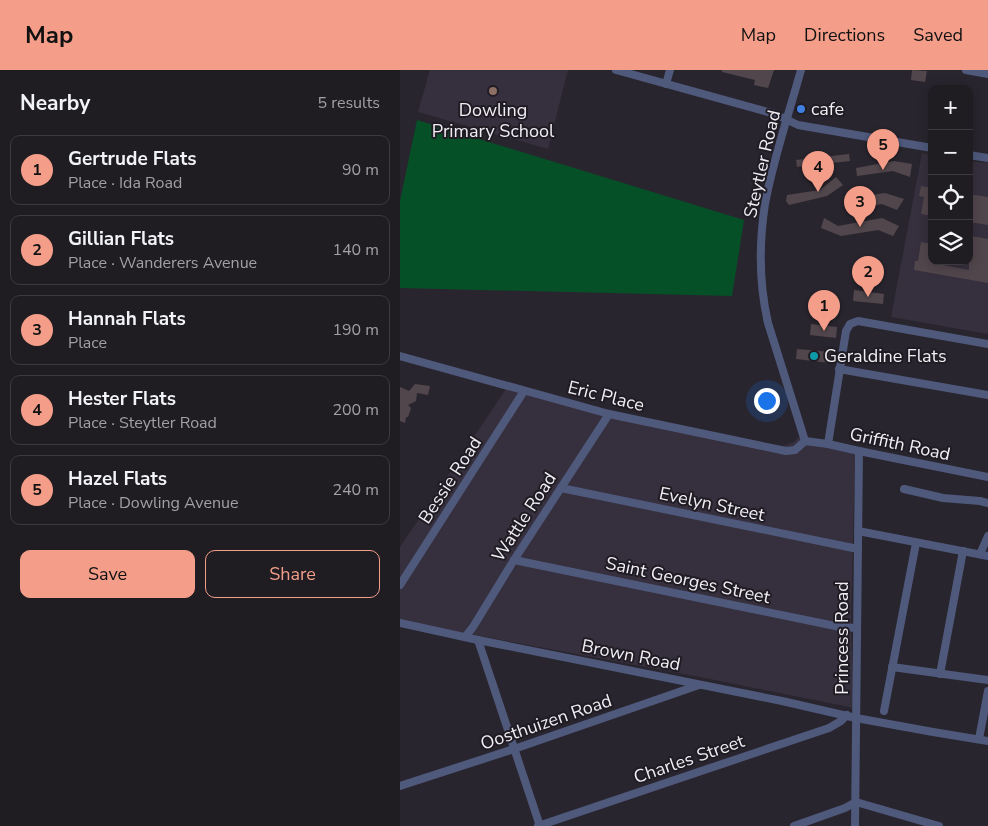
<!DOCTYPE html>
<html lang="en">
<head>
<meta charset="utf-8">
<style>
  body { margin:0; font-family:"Nunito Sans",sans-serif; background:#27252a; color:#f1f3f6 }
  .controls { position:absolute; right:15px; top:15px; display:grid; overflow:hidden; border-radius:10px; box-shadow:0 2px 12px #0003 }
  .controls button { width:45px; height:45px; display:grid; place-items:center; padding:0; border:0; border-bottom:1px solid #3c3a40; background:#1f1c22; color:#f1f3f6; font:25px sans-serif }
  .you { position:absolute; left:366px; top:330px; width:18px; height:18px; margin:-12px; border:4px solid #fff; border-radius:50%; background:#1a73e8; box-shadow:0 0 0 8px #1a73e833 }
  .badge { display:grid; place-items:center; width:32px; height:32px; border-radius:50%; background:#f49e8a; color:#111; font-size:16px; font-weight:700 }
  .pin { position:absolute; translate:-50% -41px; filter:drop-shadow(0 1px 2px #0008) }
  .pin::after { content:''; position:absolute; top:26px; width:18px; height:15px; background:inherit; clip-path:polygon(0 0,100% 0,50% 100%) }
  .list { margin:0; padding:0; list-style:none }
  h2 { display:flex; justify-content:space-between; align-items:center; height:65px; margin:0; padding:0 20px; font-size:21px }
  h2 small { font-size:16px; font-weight:400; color:#a1a1a5 }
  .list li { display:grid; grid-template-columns:32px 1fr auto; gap:15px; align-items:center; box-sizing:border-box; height:70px; margin:0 10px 10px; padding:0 10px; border:1px solid #3c3a40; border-radius:10px }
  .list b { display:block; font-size:19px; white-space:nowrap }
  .list p { margin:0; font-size:16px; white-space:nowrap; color:#a1a1a5 }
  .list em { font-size:16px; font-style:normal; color:#a1a1a5 }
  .actions { display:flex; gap:10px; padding:15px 20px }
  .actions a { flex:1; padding:11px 0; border:1px solid #f49e8a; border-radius:10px; text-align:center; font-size:18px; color:#f49e8a }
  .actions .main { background:#f49e8a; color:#111 }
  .icon { flex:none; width:28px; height:28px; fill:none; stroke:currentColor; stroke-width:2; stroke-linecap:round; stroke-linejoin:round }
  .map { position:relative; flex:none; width:588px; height:756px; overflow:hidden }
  header { display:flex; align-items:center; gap:30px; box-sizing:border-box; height:70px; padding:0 25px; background:#f49e8a; color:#111 }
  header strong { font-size:24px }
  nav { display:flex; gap:28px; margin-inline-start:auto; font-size:18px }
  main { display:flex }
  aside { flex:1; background:#1f1c22 }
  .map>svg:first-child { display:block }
  .built { fill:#362f3d }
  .green { fill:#065028 }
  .building { fill:#51464b }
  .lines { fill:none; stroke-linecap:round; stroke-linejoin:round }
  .minor { stroke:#4f597c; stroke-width:8 }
  .education-dot { fill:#8d6e63; stroke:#201c24; stroke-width:2 }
  .shop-dot { fill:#3f7fe0; stroke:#201c24; stroke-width:2 }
  .culture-dot { fill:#0f9aa8; stroke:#201c24; stroke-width:2 }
  .labels { text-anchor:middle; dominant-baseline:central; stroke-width:4; stroke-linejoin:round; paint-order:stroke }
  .poi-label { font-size:18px; fill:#f0edf3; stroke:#201c24; text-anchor:start }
  .street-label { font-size:18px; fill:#f0edf3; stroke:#201c24 }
</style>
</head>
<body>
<header>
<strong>Map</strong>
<nav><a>Map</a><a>Directions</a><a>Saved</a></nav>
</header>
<main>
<aside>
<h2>Nearby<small>5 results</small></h2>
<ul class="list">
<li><span class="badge">1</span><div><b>Gertrude Flats</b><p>Place · Ida Road</p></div><em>90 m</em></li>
<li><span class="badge">2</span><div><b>Gillian Flats</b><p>Place · Wanderers Avenue</p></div><em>140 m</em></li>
<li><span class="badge">3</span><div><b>Hannah Flats</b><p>Place</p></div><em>190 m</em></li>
<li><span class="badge">4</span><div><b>Hester Flats</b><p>Place · Steytler Road</p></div><em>200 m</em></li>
<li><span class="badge">5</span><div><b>Hazel Flats</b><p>Place · Dowling Avenue</p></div><em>240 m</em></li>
</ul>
<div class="actions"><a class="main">Save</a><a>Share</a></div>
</aside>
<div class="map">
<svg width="588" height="756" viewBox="0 0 588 756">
  <rect width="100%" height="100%" fill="#29252e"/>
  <g class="built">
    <path d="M30 0H168L148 79 18 42Z"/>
    <path d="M522 83 532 85V191H569V91L588 93V264L491 247Z"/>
    <path d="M108 316 374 379 394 372 399 366 455 382 451 555 454 638 300 607 0 551V477Z"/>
  </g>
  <path class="green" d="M17 50 344 150 332 226 0 218V131Z"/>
  <g class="building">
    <path d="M322 0H374L368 18 354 15 355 10 322 2Z"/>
    <path d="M512 0 527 1 525 12 511 10Z"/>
    <path d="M449 84 450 91 397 97 396 90Z"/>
    <path d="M494 91 512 94 510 107 493 101 457 106 456 98Z"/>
    <path d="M436 107 443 115 427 126 389 135 386 131 387 125 420 120Z"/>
    <path d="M521 116 532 118V146L521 144 524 127 519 126Z"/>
    <path d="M485 123 504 129 497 140 482 134 446 140 444 129Z"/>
    <path d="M569 124 588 127V155L569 152Z"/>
    <path d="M424 148 438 156 482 148 499 156 493 166 478 160 441 166 421 158Z"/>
    <path d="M571 166 588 169V213L514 200 515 191H518L521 172 532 174V193L569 200V175Z"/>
    <path d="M454 220 484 224 483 234 453 231Z"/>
    <path d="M411 254 437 257 436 268 410 265Z"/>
    <path d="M397 279 431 282 430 293 396 289Z"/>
    <path d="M15 314 30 316 28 325 17 323 16 331 8 335 11 338 8 347H6L5 353 0 351V317L9 321Z"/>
  </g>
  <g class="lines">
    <g class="minor">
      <path d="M216 0 375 44 398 55 532 78"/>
      <path d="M401 0C389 43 373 90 365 134 359 173 359 214 368 253L405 371"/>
      <path d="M566 0 588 4"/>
      <path d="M266 14 270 0"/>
      <path d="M569 85 588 88"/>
      <path d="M0 286 209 344 386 381 395 380 405 371"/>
      <path d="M439 299 588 325"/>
      <path d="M405 371 428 374 459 381 588 407"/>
      <path d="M428 374 446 261 450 254 458 251 588 274"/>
      <path d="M161 418 458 479"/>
      <path d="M504 419 543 428 580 431 588 433"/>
      <path d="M458 461 588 486"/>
      <path d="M580 484 588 466"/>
      <path d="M114 490 440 557 457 558"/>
      <path d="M0 515 124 321"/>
      <path d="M0 553 78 570 382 631 456 648 533 662 588 671"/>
      <path d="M65 567 73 557 114 490 209 344"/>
      <path d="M78 570 140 756"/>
      <path d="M492 597 588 610"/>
      <path d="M540 604 563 481"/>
      <path d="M484 641 516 473"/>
      <path d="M579 669 588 621"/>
      <path d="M0 716 114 679 299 615"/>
      <path d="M138 756 429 658 441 651 447 645"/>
      <path d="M394 756 445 738 456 732 539 756"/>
      <path d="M455 756 459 381"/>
    </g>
  </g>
  <circle class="education-dot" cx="93" cy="21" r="5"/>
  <circle class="shop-dot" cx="401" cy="39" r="5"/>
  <circle class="culture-dot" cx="414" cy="286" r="5"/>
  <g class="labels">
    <g class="poi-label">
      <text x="411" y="39">cafe</text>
      <text x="93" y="40" text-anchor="middle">Dowling<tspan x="93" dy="21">Primary School</tspan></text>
      <text x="424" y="286">Geraldine Flats</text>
    </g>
    <g class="street-label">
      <text transform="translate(362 94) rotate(-77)">Steytler Road</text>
      <text transform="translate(206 326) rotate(14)">Eric Place</text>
      <text transform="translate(500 374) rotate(12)">Griffith Road</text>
      <text transform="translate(50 410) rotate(-57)">Bessie Road</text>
      <text transform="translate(312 434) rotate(12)">Evelyn Street</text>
      <text transform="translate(124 447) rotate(-57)">Wattle Road</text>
      <text transform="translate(288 510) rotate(12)">Saint Georges Street</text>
      <text transform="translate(442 568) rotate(-90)">Princess Road</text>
      <text transform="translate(231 585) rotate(11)">Brown Road</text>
      <text transform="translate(146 652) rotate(-19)">Oosthuizen Road</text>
      <text transform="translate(289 689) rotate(-19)">Charles Street</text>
    </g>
  </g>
</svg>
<div class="controls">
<button>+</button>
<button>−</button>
<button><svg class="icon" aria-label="locate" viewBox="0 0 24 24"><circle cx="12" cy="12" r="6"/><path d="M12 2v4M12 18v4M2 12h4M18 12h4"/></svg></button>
<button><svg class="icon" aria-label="layers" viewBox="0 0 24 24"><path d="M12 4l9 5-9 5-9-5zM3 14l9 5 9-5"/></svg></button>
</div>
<div class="you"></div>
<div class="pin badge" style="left:424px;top:261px">1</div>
<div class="pin badge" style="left:468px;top:227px">2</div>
<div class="pin badge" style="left:460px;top:157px">3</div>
<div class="pin badge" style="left:418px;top:122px">4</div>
<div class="pin badge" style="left:483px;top:100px">5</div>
</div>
</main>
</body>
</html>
